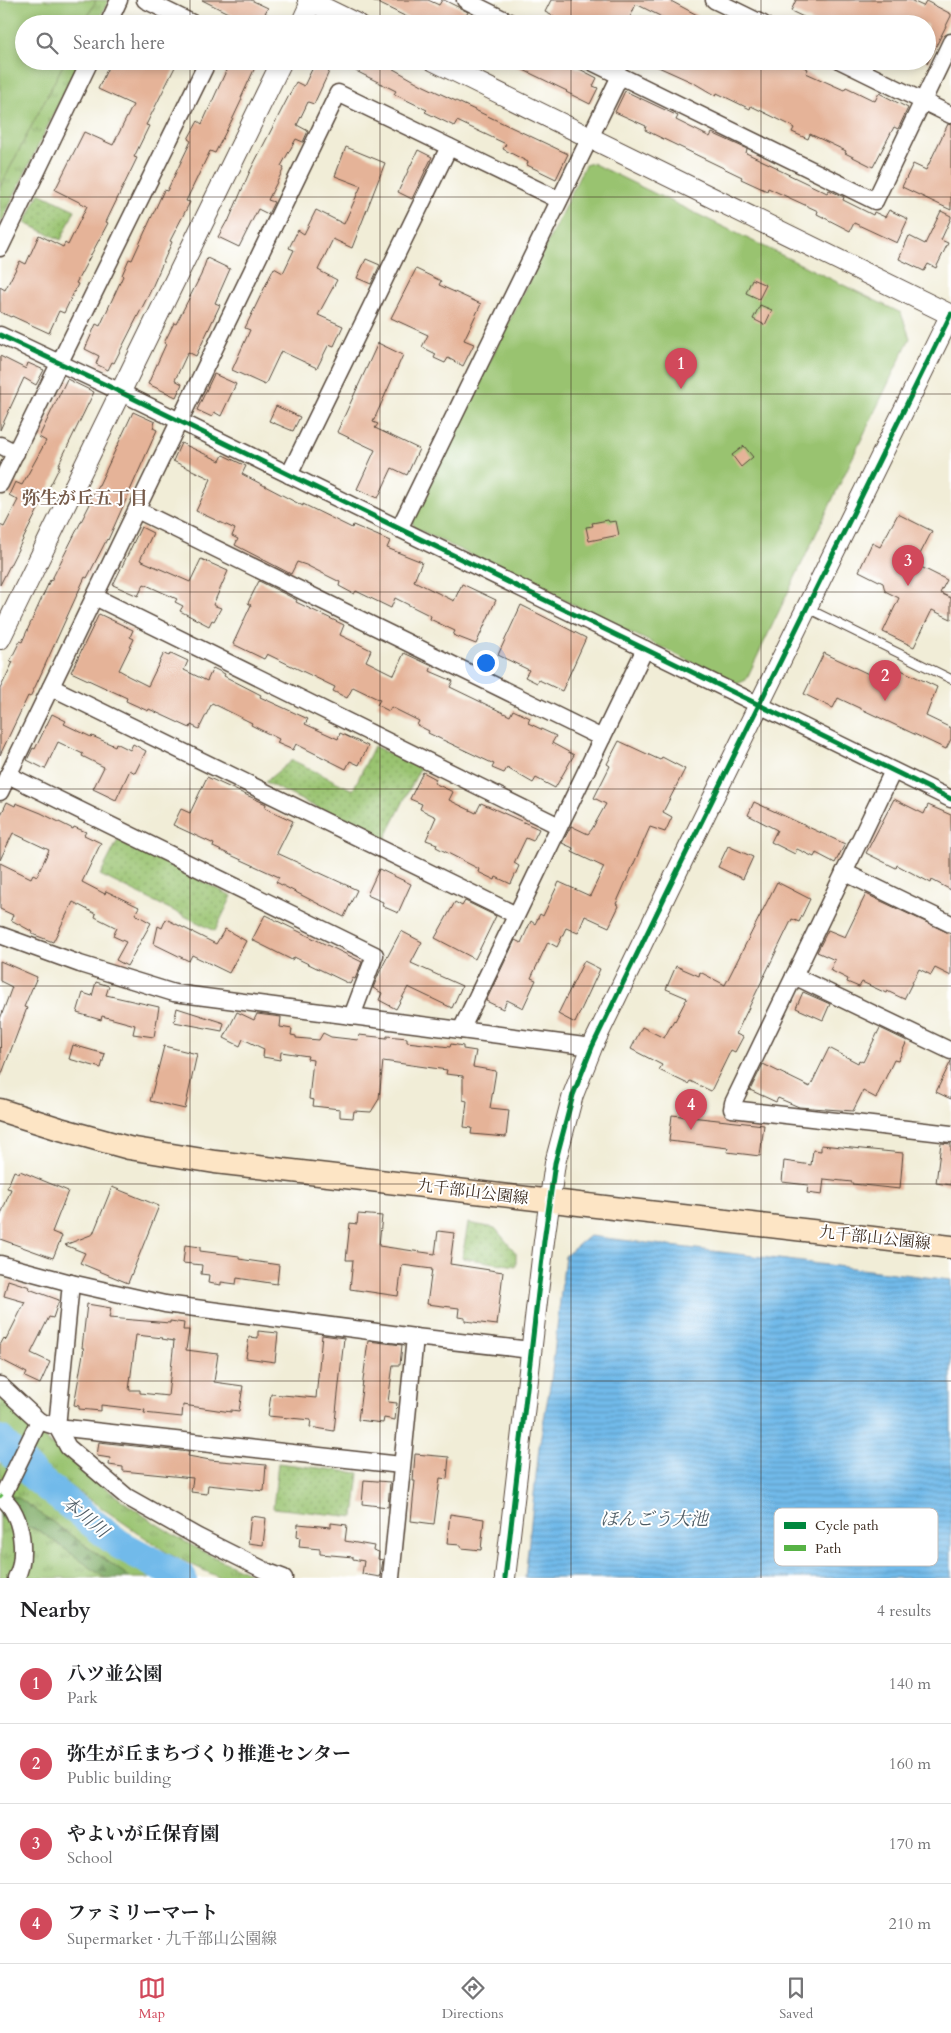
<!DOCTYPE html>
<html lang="en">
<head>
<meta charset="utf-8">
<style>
  body { margin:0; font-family:Cardo,"Noto Serif JP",serif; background:#f2f2f2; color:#202124 }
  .you { position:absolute; left:485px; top:662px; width:18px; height:18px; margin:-12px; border:4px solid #fff; border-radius:50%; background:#1a73e8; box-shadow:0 0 0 8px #1a73e833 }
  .badge { display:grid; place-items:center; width:32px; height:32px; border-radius:50%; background:#d1495b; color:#fff; font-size:16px; font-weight:700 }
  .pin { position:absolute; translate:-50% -41px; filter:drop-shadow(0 1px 2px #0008) }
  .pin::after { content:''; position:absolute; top:26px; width:18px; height:15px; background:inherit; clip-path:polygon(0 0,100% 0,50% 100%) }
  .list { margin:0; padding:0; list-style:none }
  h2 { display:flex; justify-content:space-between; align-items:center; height:65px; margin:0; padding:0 20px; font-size:21px }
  h2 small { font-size:16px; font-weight:400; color:#757577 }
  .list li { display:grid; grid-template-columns:32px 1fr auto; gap:15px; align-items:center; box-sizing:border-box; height:80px; padding:0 20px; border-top:1px solid #e0e0e0 }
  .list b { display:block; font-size:19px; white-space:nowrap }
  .list p { margin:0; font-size:16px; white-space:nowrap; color:#757577 }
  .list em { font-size:16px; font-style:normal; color:#757577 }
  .icon { flex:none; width:28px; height:28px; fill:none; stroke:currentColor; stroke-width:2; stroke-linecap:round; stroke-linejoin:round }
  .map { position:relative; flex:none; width:951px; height:1578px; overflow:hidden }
  .search { position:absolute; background:#fff; box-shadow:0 2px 8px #0003; left:15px; right:15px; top:15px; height:55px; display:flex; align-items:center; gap:12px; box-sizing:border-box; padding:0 18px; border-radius:28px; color:#757577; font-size:19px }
  .sheet { height:385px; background:#fff }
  nav { display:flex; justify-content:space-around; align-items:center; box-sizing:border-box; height:70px; border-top:1px solid #e0e0e0; background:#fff; font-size:14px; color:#757577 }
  nav a { display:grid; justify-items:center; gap:2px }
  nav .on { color:#d1495b }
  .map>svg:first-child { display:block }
  .grass { fill:url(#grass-tufts); stroke:#6a7647 }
  .forest { fill:url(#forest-firs); stroke:#5a6a40 }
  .park { fill:#99c370; stroke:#6a7647 }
  .garden { fill:url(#garden-dots); stroke:#6a7647 }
  .water { fill:url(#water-rules); stroke:#567284 }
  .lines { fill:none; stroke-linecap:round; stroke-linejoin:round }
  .river { stroke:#71baea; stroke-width:30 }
  .building { fill:#e5b398; fill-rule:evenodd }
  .service-casing { stroke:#56473a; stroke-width:10 }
  .minor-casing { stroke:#56473a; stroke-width:19 }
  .tertiary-casing { stroke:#56473a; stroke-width:22 }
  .secondary-casing { stroke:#56473a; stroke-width:25 }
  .service { stroke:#fff; stroke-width:8 }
  .minor { stroke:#fff; stroke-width:16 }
  .tertiary { stroke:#fff; stroke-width:20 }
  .secondary { stroke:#fde5c5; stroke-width:22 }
  .quiet { stroke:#57b245; stroke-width:4; stroke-dasharray:8 4; stroke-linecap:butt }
  .cycleway-casing { stroke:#fff; stroke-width:8 }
  .cycleway { stroke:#00873e; stroke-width:5 }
  .grid { fill:none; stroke:#3b2a1e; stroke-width:1; stroke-opacity:0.55 }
  .labels { text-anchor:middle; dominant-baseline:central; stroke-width:4; stroke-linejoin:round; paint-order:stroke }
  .street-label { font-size:16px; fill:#3b2a1e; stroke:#fff }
  .neighbourhood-label { font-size:18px; font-weight:bold; fill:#765a49; stroke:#fff }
  .water-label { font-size:18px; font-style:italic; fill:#4e5c65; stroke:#fff }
  .key { fill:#fff; stroke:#c4bfbc; stroke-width:1 }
  .key-label { font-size:14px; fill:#3b2a1e }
</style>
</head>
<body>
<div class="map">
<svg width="951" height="1578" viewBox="0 0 951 1578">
  <defs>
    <pattern id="grass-tufts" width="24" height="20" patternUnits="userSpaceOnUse" patternTransform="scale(1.25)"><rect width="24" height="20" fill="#99c370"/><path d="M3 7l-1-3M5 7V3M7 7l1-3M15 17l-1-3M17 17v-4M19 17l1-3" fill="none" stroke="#7e9f5b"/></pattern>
    <pattern id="forest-firs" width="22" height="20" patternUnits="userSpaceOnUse" patternTransform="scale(1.25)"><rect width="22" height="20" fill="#7aa962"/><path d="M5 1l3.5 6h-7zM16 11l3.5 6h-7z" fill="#658a50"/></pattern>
    <pattern id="garden-dots" width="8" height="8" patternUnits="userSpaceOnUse" patternTransform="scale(1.25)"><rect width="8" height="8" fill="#99c370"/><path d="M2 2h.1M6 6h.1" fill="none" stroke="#7e9f5b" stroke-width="1.8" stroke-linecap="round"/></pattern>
    <pattern id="water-rules" width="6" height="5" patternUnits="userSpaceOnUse" patternTransform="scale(1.25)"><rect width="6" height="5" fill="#71baea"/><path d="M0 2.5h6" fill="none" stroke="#5e97bd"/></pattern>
  </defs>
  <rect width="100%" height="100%" fill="#fff"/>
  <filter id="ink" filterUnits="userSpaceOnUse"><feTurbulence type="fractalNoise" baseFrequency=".02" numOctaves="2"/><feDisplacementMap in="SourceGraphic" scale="10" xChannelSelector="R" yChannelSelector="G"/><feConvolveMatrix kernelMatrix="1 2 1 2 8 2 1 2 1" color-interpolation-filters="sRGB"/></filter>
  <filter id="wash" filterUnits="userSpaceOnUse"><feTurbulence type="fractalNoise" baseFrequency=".0096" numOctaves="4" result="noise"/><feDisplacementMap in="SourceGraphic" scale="20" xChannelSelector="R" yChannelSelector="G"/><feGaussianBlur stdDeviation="1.12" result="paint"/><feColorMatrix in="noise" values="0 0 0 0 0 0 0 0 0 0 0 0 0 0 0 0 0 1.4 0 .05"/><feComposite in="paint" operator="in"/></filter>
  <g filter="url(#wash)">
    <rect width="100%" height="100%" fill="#f1edd7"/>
    <g class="grass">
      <path d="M96 0H109L97 24H84Z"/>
      <path d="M65 61H79L0 225V187Z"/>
      <path d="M0 1396C56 1452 117 1501 184 1541 208 1555 234 1566 259 1578H220L169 1554 45 1469 0 1425Z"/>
      <path d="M0 1460 29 1489 154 1578H131L20 1499 0 1491Z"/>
      <path d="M0 1517 40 1531 105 1578H0Z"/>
    </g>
    <path class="forest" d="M0 1491 20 1499 131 1578H105L40 1531 0 1517Z"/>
    <g class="park">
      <path d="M0 0H96L84 24H24V61H65L0 187Z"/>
      <path d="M592 163 901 313 910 338 746 680 737 684 415 528 412 522 585 165Z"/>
    </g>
    <g class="garden">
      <path d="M39 193 75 210 61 240 25 223Z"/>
      <path d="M374 746 420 768 384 841 265 782 292 760 353 790Z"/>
      <path d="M118 840 232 896 215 931 100 875Z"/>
      <path d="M468 1223 495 1228 516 1253V1266L462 1258Z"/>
      <path d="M278 1463 359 1473 354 1517 273 1508Z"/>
    </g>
    <path class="water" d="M589 1236 951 1280V1578H525L539 1447 551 1380 565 1256Z"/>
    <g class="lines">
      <path class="river" d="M0 1440 35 1477 119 1544 182 1578"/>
    </g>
    <g id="blocks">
      <g class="building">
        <path d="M202 0H251L268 8 265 13 288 24H250Z"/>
        <path d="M372 0H428L439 5 442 0H444L468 12 462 24H417V22Z"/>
        <path d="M551 0H669L714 24H676L636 4 627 24H569L545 12Z"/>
        <path d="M796 0H910L923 6 926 1 951 14V16L927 64V24H818L791 11Z"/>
        <path d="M111 61H178L146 125 149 126 134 157 137 158 106 222 108 223 76 283 78 284 64 313 59 311 49 333 12 316 11 317 0 312V287L5 290 20 261 26 264 39 235 63 247 65 243 68 245 87 206 55 190 84 132 113 145 133 105 98 89Z"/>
        <path d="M218 61H258L241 98 242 99 234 116 215 153 210 151 186 201 190 202 170 241 172 242 150 292 114 363 112 362 108 370 96 364 99 356 85 349 96 324 100 326 123 276 122 275 129 259 132 260 164 190 167 191 191 141 188 139 198 121 202 124 226 71 217 66Z"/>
        <path d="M316 61H334L314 104 308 102 297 125 308 131 303 142 296 139 281 166 284 168 268 200 274 202 268 214 258 209 239 247 218 237 227 221 228 222 250 171 296 82 304 86Z"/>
        <path d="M336 61H379L422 85 568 154 556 179 527 165 528 162 503 149 506 144 457 121 454 126 425 112 427 110 394 94 396 91Z"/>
        <path d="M505 61H564L597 78 593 86 598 88 590 104 566 92 567 91Z"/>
        <path d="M645 61H791L808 69 806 73 844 90 846 87 875 101 879 93 908 108 898 129 894 127 873 167 845 153 846 151 810 134 808 139 792 132 794 128 788 124 751 106 750 109 717 93 716 96 694 83Z"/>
        <path d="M625 91 678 116 676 120 710 137 712 133 747 149 746 153 778 168 777 169 827 193 829 190 844 197 843 200 873 215 874 212 885 217 889 210 908 219 897 243 854 223 850 231 817 214 818 211 768 188 767 191 741 179 742 177 645 130 646 126 615 112Z"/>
        <path d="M948 124 951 125V210L902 187 913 164 926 170Z"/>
        <path d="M346 147 385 163 352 248 333 239 318 270 337 280 318 315 343 326 334 346 329 344 317 368 281 351 265 385 232 370 250 330 245 328 274 268 283 273 294 250 289 248 298 230 304 234 316 210 344 224 361 186 335 176Z"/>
        <path d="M418 150 432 157 412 199 398 192Z"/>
        <path d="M941 211 951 216V218L941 240 948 243 936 268 928 264 924 271 899 259 909 236 925 244Z"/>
        <path d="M207 258 230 269 215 303 220 305 196 356 188 352 175 380 182 384 176 397 148 384 166 344 164 343 174 323 176 324 201 275Z"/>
        <path d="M366 259 380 265 371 284 357 278Z"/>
        <path d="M416 269 441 281 439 285 481 304 464 340 474 344 463 366 448 358 445 363 434 358 436 354 422 347 428 335 391 318Z"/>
        <path d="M752 279 766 285 759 299 746 293Z"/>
        <path d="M760 305 772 310 765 325 753 319Z"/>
        <path d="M378 343 403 355 373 422 378 424 375 428 419 449 407 475 392 468 378 498 357 489 375 450 337 432Z"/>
        <path d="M0 356 26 369 28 363 44 370 36 385 24 378 0 430Z"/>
        <path d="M214 374 236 384 221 416 214 412 212 417 197 410Z"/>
        <path d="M67 379 94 392 58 466H60L0 585V525L4 527 18 500 9 495 15 482 22 485 46 441 39 437Z"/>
        <path d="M276 406 300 417 293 431 269 421Z"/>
        <path d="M133 412 155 422 153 428 157 430 108 540 107 539 87 578 85 577 36 685 30 697 28 696 0 755V689L13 662 10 661 20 641 22 642 50 580 51 581 90 504 88 503 98 485H99Z"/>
        <path d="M181 443 220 461 223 455 246 466 242 474 303 506V504L352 528 353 525 390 541 387 548 422 562 414 581 454 601 462 584 496 600 476 644 453 635 455 631 430 619 431 616 395 598 391 608 356 591 354 594 339 586 340 582 306 565 297 562 291 574 235 545 238 539 232 536 235 529 196 511 211 479 173 461Z"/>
        <path d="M744 446 753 457 741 467 732 455Z"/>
        <path d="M898 514 932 531 915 564 947 580 940 593 951 598V619L932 610 914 647 883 632 899 598 885 591 883 583 859 571 872 543 880 547Z"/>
        <path d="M608 520 609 522 616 521 619 535 589 541 586 527 593 526 592 523Z"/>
        <path d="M141 527 153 533 140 560 190 582 201 559 228 571 213 605 221 608 214 621 212 620 209 626 180 611 183 606 175 602 177 599 144 584 138 596 113 585Z"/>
        <path d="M259 581 297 600 296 602 344 625 340 635 371 650 366 661 394 675 404 653 432 666 430 671 432 672 453 681 450 687 510 716 513 710 530 718 528 723 556 736 552 743 574 755 555 788 536 778 533 783 507 768 504 773 492 768 494 764 428 733 429 731 417 725 419 721 391 707 389 711 377 705 380 700 353 687 347 698 333 691 335 687 267 654 264 659 233 644 251 605 248 603Z"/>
        <path d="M521 605 586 638 562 691 539 680 537 683 525 677 529 670 498 655Z"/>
        <path d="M99 614 133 630 130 637 134 639 119 670 126 674V675L148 686 164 653 169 656 171 653 188 661 184 670 207 681 213 668 225 674 224 676 261 695 260 697 308 719 305 724 338 739 340 733 368 746 359 765 350 761 346 769 296 744 293 750 277 743 279 739 251 725 252 723 212 703 199 729 191 725 190 728 149 709 148 711 126 701 127 698 71 672Z"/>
        <path d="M824 653 894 686 901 670 937 687 926 716 951 728V739L946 749 838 698 833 708 804 694Z"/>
        <path d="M52 714 66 721 64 724 91 737 92 736 115 746 116 743 130 750 133 744 146 751 135 773 130 770 116 800 93 789 104 767 82 756 83 754 58 742 45 769 27 760 33 748 35 749Z"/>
        <path d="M619 741 660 760 662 757 685 769 663 812 672 817 665 832 650 827 616 904 619 906 609 927 585 916 578 933 566 928 557 947 548 942 531 978 536 980 523 1008 507 1000 503 1009 486 1001 515 940 521 943 531 921 535 924 540 914 543 916 559 882 590 896 604 867 572 852 573 848 562 843 571 826 588 834 592 829 606 804 594 798 610 766 607 764Z"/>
        <path d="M423 772 436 779 434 783 453 792 449 800 476 813 481 803 539 829 533 841 526 838 514 863 519 866 511 884 496 877 495 880 478 872 479 869 436 847 437 844 426 840 436 817 420 809 422 804 410 799Z"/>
        <path d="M207 777 266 804 265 808 293 821 277 853 357 890 344 917 276 882 279 877 213 847 214 844 173 825 181 809 190 813Z"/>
        <path d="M894 799 924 814 928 805 951 815V890L932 880 931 883 897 865 896 868 866 853Z"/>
        <path d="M7 802 15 806 16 803 41 813 73 829 74 827 86 832 84 835 101 843 82 882 105 894 106 891 139 907 135 914 151 923 127 966 116 960 126 942 113 936 117 928 95 917 96 914 73 902 53 942 32 934 33 932 11 920 13 915 0 909V863L31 878 33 874 37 876 49 850 13 833 0 860V817Z"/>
        <path d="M754 802 845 844 835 863 816 853 814 857 797 849 795 854 771 842 777 830 748 815Z"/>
        <path d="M728 846 753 857 743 879 718 867Z"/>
        <path d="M379 869 411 884 398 913 382 906 383 902 367 895Z"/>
        <path d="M777 882 810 899 799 922 792 919 736 1034 743 1037 735 1052 731 1050 711 1091 690 1081 688 1084 659 1070 662 1065 631 1049 642 1027 664 1038 674 1020 675 1021 687 998 666 989 676 966 699 976 700 972 725 985Z"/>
        <path d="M866 894 951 934V976L935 968 931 975 919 969 904 999 887 991 886 993 862 982 859 987 847 982 848 979 830 970 835 960 817 952 828 930 845 937Z"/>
        <path d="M465 901 496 916 475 959 435 938 455 902 462 906Z"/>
        <path d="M265 915 362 962 355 979 353 978 350 984 294 957 292 960 252 940Z"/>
        <path d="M166 919 216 944 225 929 246 941 229 973 192 955 189 961 154 944 158 926 162 928Z"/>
        <path d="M401 931 422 942 411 963 462 986 452 1008 408 987 396 1009 379 1000 382 993 373 988 380 971Z"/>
        <path d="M0 961 37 977 24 1007 27 1008 1 1076 0 1019 12 987 0 981Z"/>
        <path d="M584 961 600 969 575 1023 558 1014Z"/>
        <path d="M96 982 109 986 106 995 159 1007 154 1037 133 1034 135 1025 102 1016 101 1020 77 1013 83 993 92 996Z"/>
        <path d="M803 992 830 1004 823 1020 796 1008Z"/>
        <path d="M177 1008 224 1023 222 1031 174 1022Z"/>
        <path d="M237 1012 254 1020 257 1014 281 1017 280 1027 292 1029 291 1035 296 1036V1038L319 1040 323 1033 331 1037 358 1040 359 1035 387 1038V1036L407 1038V1042L450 1047 451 1044 463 1046V1049L476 1051 473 1067 496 1071 490 1108 509 1110 506 1137 471 1134 472 1128 464 1127 467 1101 463 1100V1076L446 1074 447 1070 383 1061 379 1099 371 1112 354 1111 353 1118 340 1117V1109L313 1106 314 1100 309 1099 313 1060 307 1059 308 1056 281 1052 280 1060 263 1057 264 1049 243 1039 240 1046 224 1038Z"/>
        <path d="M880 1028 907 1041 898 1061 894 1060 876 1098 863 1091 853 1111 799 1107 778 1098 776 1102 750 1090 763 1064 810 1087 829 1048 858 1063 859 1060 863 1062Z"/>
        <path d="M73 1045 105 1054 101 1068 69 1059Z"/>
        <path d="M164 1046 197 1054 185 1109 150 1101Z"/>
        <path d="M951 1061V1099L936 1092Z"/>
        <path d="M672 1115 764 1125 760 1156 727 1152 728 1148 669 1141Z"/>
        <path d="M941 1143 951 1144V1185L936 1183Z"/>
        <path d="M821 1145 903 1153 900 1189 852 1184V1182L824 1179 822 1195 807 1193 808 1185 782 1182 784 1161 811 1165 813 1150 821 1151Z"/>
        <path d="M14 1171 19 1173 20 1171 68 1191 52 1232 62 1236 53 1258 0 1239V1217L11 1189 7 1188Z"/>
        <path d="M112 1187 159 1206 128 1283 80 1263 85 1253 65 1245 93 1234Z"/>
        <path d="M358 1214 382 1216 379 1246 435 1254 438 1231 454 1233 450 1264 503 1272 497 1325 465 1321V1318L458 1317 459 1308 427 1304 432 1269 402 1265 398 1296 350 1289 353 1260H346L350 1223 357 1224Z"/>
        <path d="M185 1245 200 1247V1251L239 1256V1259L279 1265 277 1284 237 1278 236 1284 221 1282V1285L208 1283 209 1275 201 1274 202 1265 183 1263Z"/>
        <path d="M8 1280 30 1287 29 1289 59 1300 53 1318 49 1317 31 1353 50 1362 40 1384 25 1377 27 1373 0 1359V1345L4 1338 6 1340 25 1302 4 1296Z"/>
        <path d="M87 1304 111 1308 109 1318 170 1323V1321L184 1323 183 1330H189L186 1350 218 1354 214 1382 243 1386 239 1411 231 1410V1412L183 1405 182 1417 144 1413 145 1410 101 1405V1411L79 1409V1406L74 1405 84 1348H82ZM136 1335 163 1338 162 1339 174 1341 168 1396 140 1393V1390H129Z"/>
        <path d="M258 1331 278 1333 275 1362 246 1358 249 1337 258 1338Z"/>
        <path d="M322 1335 344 1338 334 1431 310 1427 311 1420 268 1416 271 1394 316 1398Z"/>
        <path d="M368 1341 402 1345 400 1365H393L388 1402 397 1403 395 1420 384 1418 383 1423 358 1420Z"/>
        <path d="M99 1442 189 1452 188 1456 210 1460 266 1465 264 1491 208 1485 207 1494 191 1492 193 1478 123 1471V1467L109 1465 110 1458 97 1456Z"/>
        <path d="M415 1454 449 1457 447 1479 440 1478 434 1524 411 1521 415 1481H413Z"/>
        <path d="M364 1480 390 1482 388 1507 362 1504Z"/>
        <path d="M450 1514 484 1519 481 1550 461 1548V1545L447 1544Z"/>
        <path d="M251 1516 266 1518 263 1545 248 1543Z"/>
        <path d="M331 1523 347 1525 345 1541 374 1546 373 1550 379 1552 378 1559 383 1560 380 1577 362 1574 364 1561 353 1559V1557L320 1554V1549L299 1547 300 1537 297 1536 298 1524 331 1527Z"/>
      </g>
    </g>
  </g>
  <g filter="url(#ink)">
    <use href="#blocks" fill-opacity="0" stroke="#56473a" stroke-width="1"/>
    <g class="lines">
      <defs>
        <path id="service" d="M807 608 951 679"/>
        <g id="minor">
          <path d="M145 0 194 24"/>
          <path d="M465 0 513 24"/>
          <path d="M714 0 763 24"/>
          <path d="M108 24 119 0"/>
          <path d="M590 61 875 201 951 42"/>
          <path d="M841 61 951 115"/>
          <path d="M0 248 90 61"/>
          <path d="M0 335 108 386 951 799"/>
          <path d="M0 445 16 453"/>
          <path d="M289 475 449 147"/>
          <path d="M0 484 208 61"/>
          <path d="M137 510 602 738"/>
          <path d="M399 529 620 76"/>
          <path d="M95 597 559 826"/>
          <path d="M51 687 516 915"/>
          <path d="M893 771 733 1103 732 1109 951 1134"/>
          <path d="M8 775 375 955 352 1016"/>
          <path d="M0 792 338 93 559 200"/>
          <path d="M844 872 951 924"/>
          <path d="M0 935 80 964 174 993 592 1047"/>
          <path d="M794 976 951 1051"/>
          <path d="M461 1030 645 649"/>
          <path d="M0 1264 71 1283 165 1304 415 1337 531 1350"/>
          <path d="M71 1283 57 1427 68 1447 127 1497 198 1537 268 1572 284 1578"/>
          <path d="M0 1385 39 1421 57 1427 401 1465"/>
          <path d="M16 1578C26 1560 23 1527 12 1509 10 1505 5 1501 2 1497L39 1421"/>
          <path d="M391 1578 415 1337"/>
        </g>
        <g id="tertiary">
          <path d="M308 0 357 24"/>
          <path d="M301 24 312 0"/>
          <path d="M434 61 951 315"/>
          <path d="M0 639 282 61"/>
          <path d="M505 1578 544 1241 555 1163 573 1095 592 1047 669 888 951 314"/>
        </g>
        <path id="secondary" d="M0 1110 60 1129 129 1148 215 1162 951 1247"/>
      </defs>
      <use href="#service" class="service-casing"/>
      <use href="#minor" class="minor-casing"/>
      <use href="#tertiary" class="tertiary-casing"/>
      <use href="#secondary" class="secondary-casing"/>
      <use href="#service" class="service"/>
      <use href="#minor" class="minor"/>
      <use href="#tertiary" class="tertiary"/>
      <use href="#secondary" class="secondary"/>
      <path class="quiet" d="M0 1495 2 1497"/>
      <defs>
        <g id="cycleway">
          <path d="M0 335 108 386 951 799"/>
          <path d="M505 1578 544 1241 555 1163 573 1095 592 1047 669 888 951 314"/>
        </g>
      </defs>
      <use href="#cycleway" class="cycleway-casing"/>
      <use href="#cycleway" class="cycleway"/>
    </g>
  </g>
  <path class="grid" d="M190 0V24M380 0V24M571 0V24M761 0V24M190 61V1578M380 61V1578M571 61V1578M761 61V1578M0 197H951M0 394H951M0 592H951M0 789H951M0 986H951M0 1184H951M0 1381H951"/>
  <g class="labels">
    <g class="street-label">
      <text transform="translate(473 1192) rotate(7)">九千部山公園線</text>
      <text transform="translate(875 1238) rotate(6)">九千部山公園線</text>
    </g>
    <g class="neighbourhood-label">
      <text x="85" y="498">弥生が丘五丁目</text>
    </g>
    <g class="water-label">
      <text transform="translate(85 1517) rotate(39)">本川川</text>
      <text x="654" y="1519">ほんごう大池</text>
    </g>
  </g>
  <rect x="774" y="1508" width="164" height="58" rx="8" class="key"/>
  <rect x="784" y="1522" width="22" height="7" fill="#00873e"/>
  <rect x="784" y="1545" width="22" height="6" fill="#57b245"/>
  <g class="key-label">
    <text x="815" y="1530">Cycle path</text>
    <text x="815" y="1553">Path</text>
  </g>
</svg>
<div class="you"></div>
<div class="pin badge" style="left:681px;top:389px">1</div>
<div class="pin badge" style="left:885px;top:701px">2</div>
<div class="pin badge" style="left:908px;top:586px">3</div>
<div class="pin badge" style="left:691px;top:1130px">4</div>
<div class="search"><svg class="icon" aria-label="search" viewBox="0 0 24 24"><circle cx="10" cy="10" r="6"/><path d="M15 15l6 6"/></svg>Search here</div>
</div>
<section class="sheet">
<h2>Nearby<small>4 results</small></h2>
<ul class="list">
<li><span class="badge">1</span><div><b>八ツ並公園</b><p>Park</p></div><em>140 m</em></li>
<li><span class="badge">2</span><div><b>弥生が丘まちづくり推進センター</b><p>Public building</p></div><em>160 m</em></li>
<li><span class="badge">3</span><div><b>やよいが丘保育園</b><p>School</p></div><em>170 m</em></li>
<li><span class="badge">4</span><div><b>ファミリーマート</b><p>Supermarket · 九千部山公園線</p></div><em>210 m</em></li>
</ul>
</section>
<nav>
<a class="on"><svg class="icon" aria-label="map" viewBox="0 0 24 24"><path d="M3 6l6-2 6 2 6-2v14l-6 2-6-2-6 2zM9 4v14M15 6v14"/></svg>Map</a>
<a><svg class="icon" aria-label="directions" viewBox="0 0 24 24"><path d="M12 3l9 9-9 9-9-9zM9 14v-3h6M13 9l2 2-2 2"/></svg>Directions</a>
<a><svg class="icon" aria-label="saved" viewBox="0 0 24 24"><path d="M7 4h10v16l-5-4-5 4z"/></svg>Saved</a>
</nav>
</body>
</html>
